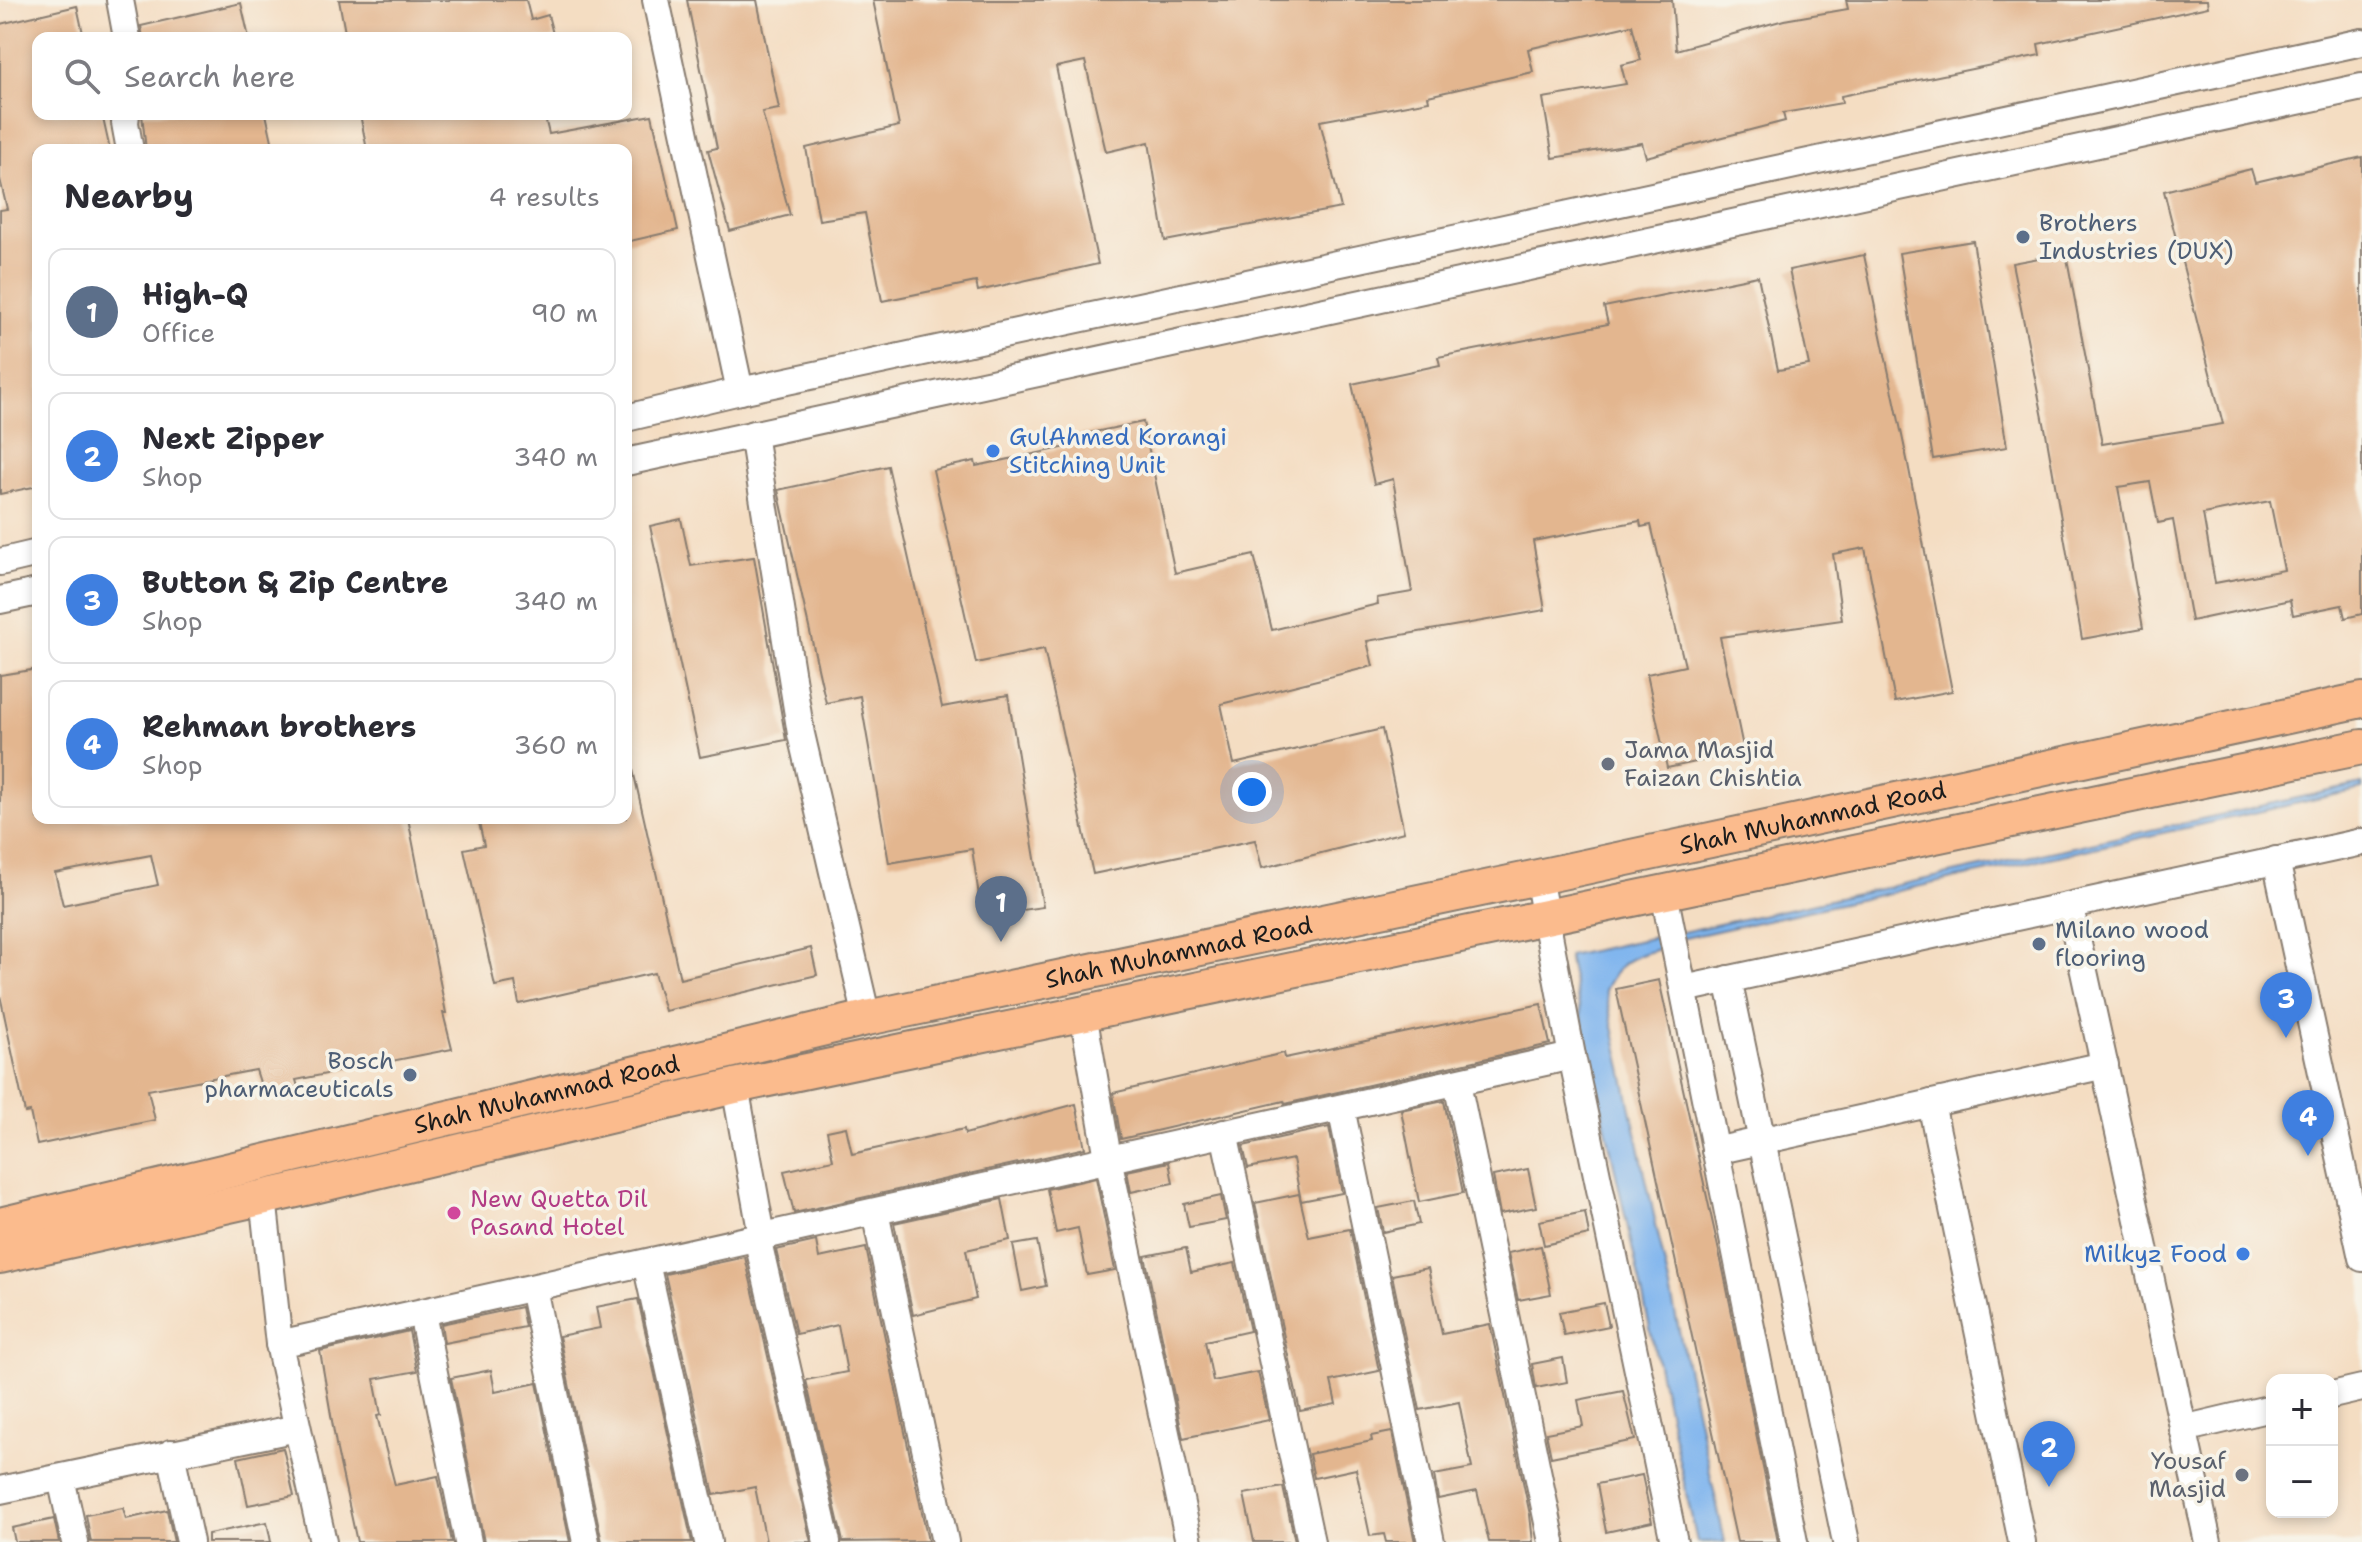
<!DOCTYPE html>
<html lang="en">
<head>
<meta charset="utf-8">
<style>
  body { margin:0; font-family:"Shantell Sans",sans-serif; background:#f7f7f7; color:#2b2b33 }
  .controls { position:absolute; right:24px; bottom:24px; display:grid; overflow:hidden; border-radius:16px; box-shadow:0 4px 12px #0003 }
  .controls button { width:72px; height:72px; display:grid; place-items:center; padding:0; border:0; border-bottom:2px solid #e1e1e2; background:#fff; color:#2b2b33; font:40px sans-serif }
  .you { position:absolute; left:1252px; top:792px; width:28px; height:28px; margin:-20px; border:6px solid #fff; border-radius:50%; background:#1a73e8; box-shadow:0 0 0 12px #1a73e833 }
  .badge { display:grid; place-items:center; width:52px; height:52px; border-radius:50%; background:#111827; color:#fff; font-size:26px; font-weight:700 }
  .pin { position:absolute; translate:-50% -66px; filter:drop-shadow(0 2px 4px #0008) }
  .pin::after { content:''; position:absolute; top:42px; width:28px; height:24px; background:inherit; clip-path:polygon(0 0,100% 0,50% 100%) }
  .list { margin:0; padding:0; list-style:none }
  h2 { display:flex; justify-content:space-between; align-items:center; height:104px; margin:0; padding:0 32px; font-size:34px }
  h2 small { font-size:26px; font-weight:400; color:#7c7c81 }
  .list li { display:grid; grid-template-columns:52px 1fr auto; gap:24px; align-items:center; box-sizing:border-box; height:128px; margin:0 16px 16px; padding:0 16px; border:2px solid #e1e1e2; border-radius:16px }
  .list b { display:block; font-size:30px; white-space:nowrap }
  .list p { margin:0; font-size:26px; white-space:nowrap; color:#7c7c81 }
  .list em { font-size:26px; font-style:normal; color:#7c7c81 }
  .icon { flex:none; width:44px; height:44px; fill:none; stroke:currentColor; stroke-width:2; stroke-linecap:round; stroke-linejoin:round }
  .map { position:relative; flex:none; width:2362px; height:1542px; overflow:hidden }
  .search { position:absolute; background:#fff; box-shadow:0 4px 12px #0003; left:32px; top:32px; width:600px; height:88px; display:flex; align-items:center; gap:20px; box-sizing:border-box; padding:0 28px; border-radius:16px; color:#7c7c81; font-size:30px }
  .panel { position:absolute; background:#fff; box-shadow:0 4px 12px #0003; left:32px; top:144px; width:600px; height:680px; border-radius:16px }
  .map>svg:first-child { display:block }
  .water { fill:#80b5ee; stroke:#4e6885; stroke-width:2 }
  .building { fill:#e3b68f; fill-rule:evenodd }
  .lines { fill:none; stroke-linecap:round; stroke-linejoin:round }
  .minor-casing { stroke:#887c6f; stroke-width:30 }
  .major-casing { stroke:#887c6f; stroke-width:38 }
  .minor { stroke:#fff; stroke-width:26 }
  .major { stroke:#fbbb8d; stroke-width:34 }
  .service-dot { fill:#5c6f8a; stroke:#f7f3e8; stroke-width:3 }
  .shop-dot { fill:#3f7fe0; stroke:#f7f3e8; stroke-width:3 }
  .worship-dot { fill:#6b7280; stroke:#f7f3e8; stroke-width:3 }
  .hotel-dot { fill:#d1479c; stroke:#f7f3e8; stroke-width:3 }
  .labels { text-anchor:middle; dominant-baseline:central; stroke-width:7; stroke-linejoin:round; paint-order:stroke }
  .service-label { font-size:24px; fill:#4e5e75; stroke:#f7f3e8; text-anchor:start }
  .shop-label { font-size:24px; fill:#366cbe; stroke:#f7f3e8; text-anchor:start }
  .worship-label { font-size:24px; fill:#5b616d; stroke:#f7f3e8; text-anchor:start }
  .street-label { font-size:24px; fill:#1c1c1c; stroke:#f7f3e8 }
  .hotel-label { font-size:24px; fill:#b23c85; stroke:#f7f3e8; text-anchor:start }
</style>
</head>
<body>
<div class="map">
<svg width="2362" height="1542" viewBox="0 0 2362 1542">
  <rect width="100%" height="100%" fill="#f7f3e8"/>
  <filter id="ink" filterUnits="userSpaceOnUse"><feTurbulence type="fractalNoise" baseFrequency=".0125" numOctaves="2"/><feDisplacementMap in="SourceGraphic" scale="16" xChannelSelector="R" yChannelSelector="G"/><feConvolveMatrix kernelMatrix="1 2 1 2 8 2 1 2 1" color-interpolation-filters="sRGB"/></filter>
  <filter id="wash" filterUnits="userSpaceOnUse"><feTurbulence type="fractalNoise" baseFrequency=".006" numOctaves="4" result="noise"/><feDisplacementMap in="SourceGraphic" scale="32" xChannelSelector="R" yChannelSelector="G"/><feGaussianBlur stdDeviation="1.8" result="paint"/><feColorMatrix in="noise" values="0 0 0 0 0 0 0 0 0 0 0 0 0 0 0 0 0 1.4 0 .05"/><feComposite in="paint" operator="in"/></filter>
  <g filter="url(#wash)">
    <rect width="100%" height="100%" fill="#f4ddc2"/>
    <g class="water">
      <path d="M2362 784V789L1680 939 1678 933Z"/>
      <path d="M1660 936 1662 948C1632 957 1620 959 1605 990L1725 1542H1697L1568 956Z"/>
    </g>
    <g id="blocks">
      <g class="building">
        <path d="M339 0H526L531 20 548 15 554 38H346Z"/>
        <path d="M687 0H757L779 109 762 112 790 215 730 231 708 150 717 148Z"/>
        <path d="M873 0H1672L1676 50 1784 20 1848 9 1846 0H2207L2208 7 2038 44 2040 55 1841 96 1842 103 1783 113 1785 121 1646 157 1642 143 1553 158 1543 98 1626 84 1621 65 1641 60 1632 25 1528 49 1533 72 1428 96 1429 101 1320 121 1341 208 1165 241 1149 142 1106 152 1085 61 1056 67 1098 264 978 291 976 282 882 301 865 213 819 220 806 148 899 126Z"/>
        <path d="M241 3 249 38H143L141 26Z"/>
        <path d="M77 6 84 38H38V114H102L110 150H38V486L0 494V210L7 209 0 179V24Z"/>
        <path d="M142 114H266L274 150H146Z"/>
        <path d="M360 114H544L549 134 652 115 678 230 626 242V150H367Z"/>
        <path d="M2362 157V614L2345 618 2342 605 2293 615 2290 600 2191 621 2173 520 2158 523 2150 482 2118 487 2143 628 2082 639 2046 433 2012 263 2066 253 2102 444 2223 424 2164 191 2251 169 2255 182ZM2270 501 2284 570 2215 583 2203 514Z"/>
        <path d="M1973 241 2007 447 1933 459 1899 253Z"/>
        <path d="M1864 255 1908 464 1952 691 1895 702 1865 548 1833 554 1842 620 1720 637 1744 752 1667 768 1647 674 1685 666 1651 525 1641 527 1640 521 1533 541 1545 610 1367 641 1373 666 1221 704 1234 764 1382 729 1404 832 1262 868 1255 840 1093 874 1044 649 976 663 933 470 975 461 976 466 1077 445 1075 436 1143 422 1175 573 1254 555 1272 630 1378 604 1377 598 1412 592 1393 479 1374 484 1352 384 1440 365 1438 357 1608 324 1604 307 1758 276 1778 370 1809 365 1789 270Z"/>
        <path d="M888 466 942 707 1008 695 1043 907 982 916 972 849 889 863 860 696 826 703 778 490Z"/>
        <path d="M681 519 691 566 754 557 786 740 700 757 650 526Z"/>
        <path d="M38 669V818H408L446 1013H443L452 1049 296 1080 298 1087 264 1095 256 1070 148 1090 155 1120 37 1145 30 1112 25 1113 0 995V675ZM151 855 158 885 63 905 55 873Z"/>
        <path d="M626 770H633L680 979 811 948 817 975 665 1011 654 973 519 1004 515 982 495 986 464 849 484 845 478 818H626Z"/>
        <path d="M1659 980 1724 1274 1778 1542H1737L1616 989Z"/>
        <path d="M1541 1004 1550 1044 1285 1104 1284 1101 1121 1139 1113 1093 1284 1053 1285 1058Z"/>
        <path d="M1444 1101 1463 1193 1419 1202 1401 1110Z"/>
        <path d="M1076 1104 1085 1148 794 1213 784 1171 833 1160 827 1131 846 1127 852 1154 964 1129 965 1134Z"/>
        <path d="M1329 1127 1342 1193 1301 1201 1293 1159 1248 1168 1243 1146Z"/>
        <path d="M1169 1162 1173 1183 1131 1192 1127 1171Z"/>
        <path d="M1528 1169 1536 1207 1500 1214 1493 1176Z"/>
        <path d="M1096 1178 1115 1270 1087 1275 1078 1228 1056 1233 1047 1189Z"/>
        <path d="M1299 1194 1309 1237 1350 1229 1379 1371 1331 1381 1336 1404 1300 1411 1255 1203Z"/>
        <path d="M1221 1196 1226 1220 1189 1227 1184 1204Z"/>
        <path d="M1002 1199 1010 1240 966 1250 976 1299 913 1315 894 1223Z"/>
        <path d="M1414 1201 1419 1224 1383 1232 1378 1208Z"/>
        <path d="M1585 1212 1589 1235 1544 1245 1539 1221Z"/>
        <path d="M816 1241 819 1258 866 1248 928 1541 843 1542 806 1380 847 1372 838 1325 796 1334 776 1250Z"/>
        <path d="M1037 1241 1046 1286 1022 1291 1013 1245Z"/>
        <path d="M1541 1246 1551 1294 1518 1300 1508 1253Z"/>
        <path d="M1186 1248 1191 1272 1235 1263 1250 1331 1205 1341 1213 1381 1258 1372 1269 1420 1183 1438 1145 1256Z"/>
        <path d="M745 1257 811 1542H766L755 1487 714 1495 665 1274Z"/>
        <path d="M1428 1268 1442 1334 1490 1324 1530 1515 1533 1542H1489L1477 1491 1438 1499 1434 1475 1472 1468 1459 1402 1420 1410 1392 1275Z"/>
        <path d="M638 1299 692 1542H602L559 1336 600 1328 596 1307Z"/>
        <path d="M1604 1303 1609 1326 1564 1335 1559 1312Z"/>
        <path d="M521 1307 525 1327 444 1343 441 1324Z"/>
        <path d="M409 1331 417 1371 374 1379 381 1415 377 1416 395 1485 438 1476 452 1542H357L337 1450 320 1351Z"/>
        <path d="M1563 1358 1567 1382 1536 1388 1532 1364Z"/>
        <path d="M491 1370 495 1392 537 1383 570 1542H484L451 1378Z"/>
        <path d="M1623 1391 1635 1440 1551 1457 1546 1433 1583 1426 1578 1400Z"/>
        <path d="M1392 1432 1415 1542H1386L1384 1534 1370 1536 1356 1469 1314 1478 1309 1454 1372 1441 1371 1436Z"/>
        <path d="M283 1448 294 1496 248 1505 238 1458Z"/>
        <path d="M1642 1475 1652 1522 1606 1532 1597 1484Z"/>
        <path d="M1283 1487 1295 1542H1254L1244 1494Z"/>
        <path d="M123 1508 126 1519 167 1510 174 1542H91L86 1515Z"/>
        <path d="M54 1519 59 1542H15L12 1528Z"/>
        <path d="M267 1522 271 1542H208V1534Z"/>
      </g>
    </g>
  </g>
  <g filter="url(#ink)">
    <use href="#blocks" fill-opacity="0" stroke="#887c6f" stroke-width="2"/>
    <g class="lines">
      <defs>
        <g id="minor">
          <path d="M120 0 127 38"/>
          <path d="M656 0 740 391"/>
          <path d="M126 114 125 123 130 150"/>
          <path d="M626 418 740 391C1281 277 1822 160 2362 42"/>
          <path d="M753 434 801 734 867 1018"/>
          <path d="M626 462 2362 87"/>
          <path d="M0 562 38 553"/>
          <path d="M0 600 38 592"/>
          <path d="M2276 860 2362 1258"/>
          <path d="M1538 877 1572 1056 1674 1542"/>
          <path d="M1664 893 1794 1542"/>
          <path d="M2070 907 2208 1542"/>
          <path d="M1728 979 1846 1542"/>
          <path d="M1684 989 2362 842"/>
          <path d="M1083 1013 1108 1158 1189 1542"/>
          <path d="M1457 1083 1552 1542"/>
          <path d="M735 1086 762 1236"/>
          <path d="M1931 1103 2022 1542"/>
          <path d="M1341 1108 1431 1542"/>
          <path d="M1224 1133 1311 1542"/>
          <path d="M1715 1151 2105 1065"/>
          <path d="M263 1197 279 1344 323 1542"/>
          <path d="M875 1212 945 1542"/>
          <path d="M757 1237 827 1542"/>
          <path d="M646 1263 708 1542"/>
          <path d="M533 1288 586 1542"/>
          <path d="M422 1313 468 1542"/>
          <path d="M279 1344 1572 1056"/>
          <path d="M2332 1395 2362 1388"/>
          <path d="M2183 1429 2272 1408"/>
          <path d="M171 1453 190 1542"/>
          <path d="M61 1478 75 1542"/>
          <path d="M0 1490 297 1428"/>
        </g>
        <g id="major">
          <path id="s1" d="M0 1225 867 1018 1538 877 2362 700"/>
          <path d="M0 1256 310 1187 735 1086 2362 747"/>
        </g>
      </defs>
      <use href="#minor" class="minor-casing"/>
      <use href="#major" class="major-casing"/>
      <use href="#minor" class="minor"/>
      <use href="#major" class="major"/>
    </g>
  </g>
  <g class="service-dot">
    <circle cx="2023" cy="237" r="8"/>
    <circle cx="2039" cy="944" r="8"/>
    <circle cx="410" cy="1075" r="8"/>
  </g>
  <g class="shop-dot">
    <circle cx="993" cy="451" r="8"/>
    <circle cx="2243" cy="1254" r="8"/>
  </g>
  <g class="worship-dot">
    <circle cx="1608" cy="764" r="8"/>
    <circle cx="2242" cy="1475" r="8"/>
  </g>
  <circle class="hotel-dot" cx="454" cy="1213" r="8"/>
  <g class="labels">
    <g class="service-label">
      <text x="2039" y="223">Brothers<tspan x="2039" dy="28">Industries (DUX)</tspan></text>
      <text x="2055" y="930">Milano wood<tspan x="2055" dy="28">flooring</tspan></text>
      <text x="394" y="1061" text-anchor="end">Bosch<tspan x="394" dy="28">pharmaceuticals</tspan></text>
    </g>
    <g class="shop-label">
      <text x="1009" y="437">GulAhmed Korangi<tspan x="1009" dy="28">Stitching Unit</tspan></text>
      <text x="2227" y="1254" text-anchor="end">Milkyz Food</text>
    </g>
    <g class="worship-label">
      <text x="1624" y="750">Jama Masjid<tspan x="1624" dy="28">Faizan Chishtia</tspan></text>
      <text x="2226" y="1461" text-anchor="end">Yousaf<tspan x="2226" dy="28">Masjid</tspan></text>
    </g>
    <g class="street-label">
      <text stroke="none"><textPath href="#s1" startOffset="1858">Shah Muhammad Road</textPath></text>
      <text stroke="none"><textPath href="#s1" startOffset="1210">Shah Muhammad Road</textPath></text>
      <text stroke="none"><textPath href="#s1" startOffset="562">Shah Muhammad Road</textPath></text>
    </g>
    <g class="hotel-label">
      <text x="470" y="1199">New Quetta Dil<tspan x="470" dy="28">Pasand Hotel</tspan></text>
    </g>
  </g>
</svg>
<div class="controls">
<button>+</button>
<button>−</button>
</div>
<div class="you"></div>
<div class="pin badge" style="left:1001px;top:942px;background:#5c6f8a">1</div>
<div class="pin badge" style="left:2049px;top:1487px;background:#3f7fe0">2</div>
<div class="pin badge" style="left:2286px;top:1038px;background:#3f7fe0">3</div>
<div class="pin badge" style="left:2308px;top:1156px;background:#3f7fe0">4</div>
<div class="search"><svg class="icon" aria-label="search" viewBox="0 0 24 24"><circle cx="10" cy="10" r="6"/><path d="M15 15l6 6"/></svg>Search here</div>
<section class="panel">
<h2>Nearby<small>4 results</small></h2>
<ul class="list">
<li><span class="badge" style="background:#5c6f8a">1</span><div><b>High-Q</b><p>Office</p></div><em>90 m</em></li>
<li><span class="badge" style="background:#3f7fe0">2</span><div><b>Next Zipper</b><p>Shop</p></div><em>340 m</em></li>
<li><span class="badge" style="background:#3f7fe0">3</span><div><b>Button &amp; Zip Centre</b><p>Shop</p></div><em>340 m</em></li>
<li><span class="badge" style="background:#3f7fe0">4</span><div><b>Rehman brothers</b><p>Shop</p></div><em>360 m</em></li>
</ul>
</section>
</div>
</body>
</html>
